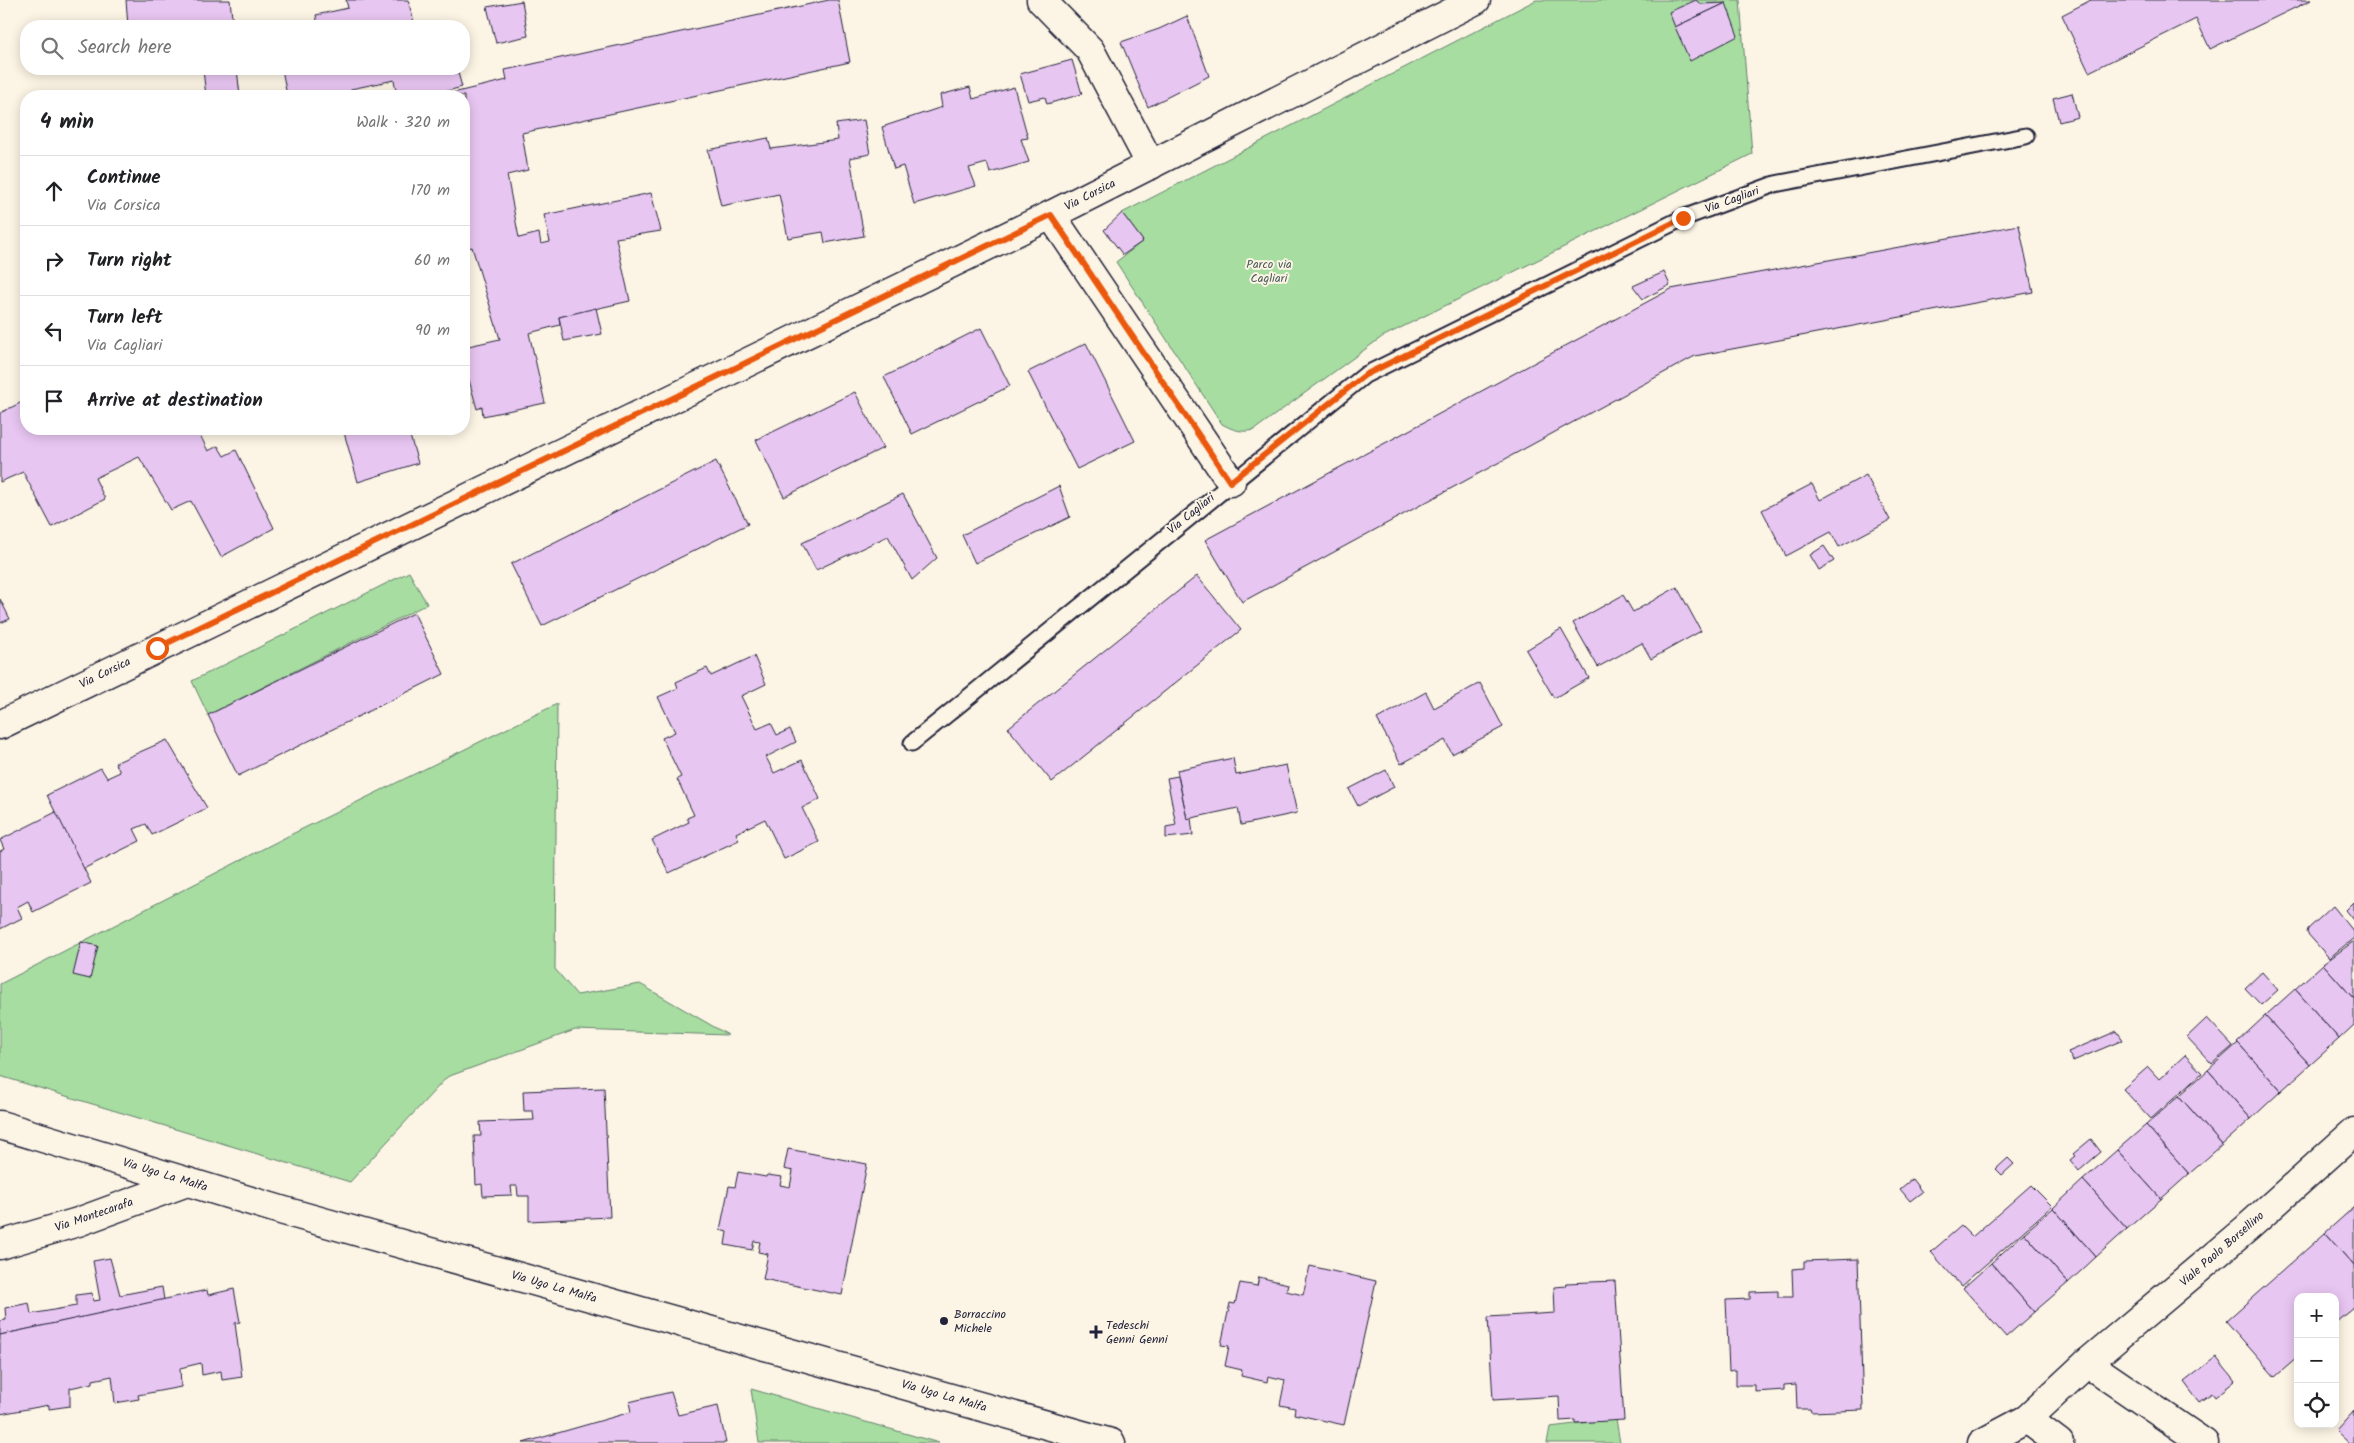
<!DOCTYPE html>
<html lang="en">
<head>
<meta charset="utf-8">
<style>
  body { margin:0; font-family:Kalam,sans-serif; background:#f2f2f2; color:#202124 }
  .controls { position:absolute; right:15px; bottom:15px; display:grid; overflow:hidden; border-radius:10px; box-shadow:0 2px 12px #0003 }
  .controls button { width:45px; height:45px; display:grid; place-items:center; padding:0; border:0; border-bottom:1px solid #e0e0e0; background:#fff; color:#202124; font:25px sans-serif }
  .stop { position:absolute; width:15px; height:15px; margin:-11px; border:4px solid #ea580c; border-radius:50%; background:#fff }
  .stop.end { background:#ea580c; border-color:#fff; box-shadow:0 1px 5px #0008 }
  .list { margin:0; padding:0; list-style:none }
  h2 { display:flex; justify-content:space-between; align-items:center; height:65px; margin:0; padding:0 20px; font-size:21px }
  h2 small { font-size:16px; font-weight:400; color:#757577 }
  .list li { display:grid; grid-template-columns:32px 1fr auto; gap:15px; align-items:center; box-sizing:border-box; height:70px; padding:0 20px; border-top:1px solid #e0e0e0 }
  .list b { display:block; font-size:19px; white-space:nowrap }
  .list p { margin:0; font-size:16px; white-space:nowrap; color:#757577 }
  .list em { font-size:16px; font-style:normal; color:#757577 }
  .icon { flex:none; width:28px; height:28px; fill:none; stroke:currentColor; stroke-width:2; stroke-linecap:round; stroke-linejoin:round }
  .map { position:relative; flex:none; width:2354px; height:1443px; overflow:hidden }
  .search { position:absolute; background:#fff; box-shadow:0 2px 12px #0003; left:20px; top:20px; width:450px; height:55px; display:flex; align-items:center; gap:12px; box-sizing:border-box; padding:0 18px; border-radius:20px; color:#757577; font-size:19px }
  .panel { position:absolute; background:#fff; box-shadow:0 2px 12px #0003; left:20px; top:90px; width:450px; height:345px; border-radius:20px }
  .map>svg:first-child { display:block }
  .green { fill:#a7dda0; stroke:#64806e }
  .building { fill:#e8c6f2; stroke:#22223b }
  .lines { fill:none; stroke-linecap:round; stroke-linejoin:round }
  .service-casing { stroke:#22223b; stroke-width:19 }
  .minor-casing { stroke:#22223b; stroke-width:31 }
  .tertiary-casing { stroke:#22223b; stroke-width:31 }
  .service { stroke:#fcf5e5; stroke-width:15 }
  .minor { stroke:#fcf5e5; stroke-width:28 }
  .tertiary { stroke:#fcf5e5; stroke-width:28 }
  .route { stroke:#ea580c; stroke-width:6 }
  .poi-dot { fill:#22223b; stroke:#fcf5e5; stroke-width:2 }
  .labels { text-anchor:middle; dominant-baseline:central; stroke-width:4; stroke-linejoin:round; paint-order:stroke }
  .street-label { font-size:12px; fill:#22223b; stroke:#fcf5e5 }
  .park-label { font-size:12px; fill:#4a5a59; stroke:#fcf5e5 }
  .poi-label { font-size:12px; fill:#22223b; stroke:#fcf5e5; text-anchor:start }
</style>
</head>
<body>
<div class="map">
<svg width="2354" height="1443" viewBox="0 0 2354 1443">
  <rect width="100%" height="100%" fill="#fcf5e5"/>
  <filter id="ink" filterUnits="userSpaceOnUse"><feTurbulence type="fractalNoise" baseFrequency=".02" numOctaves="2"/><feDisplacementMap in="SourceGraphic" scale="10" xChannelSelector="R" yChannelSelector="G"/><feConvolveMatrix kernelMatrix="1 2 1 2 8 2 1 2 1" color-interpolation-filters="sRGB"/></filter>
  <g filter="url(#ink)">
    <g class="green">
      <path d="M1536 0H1740L1752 154 1382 337 1254 430C1242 433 1233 430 1222 424L1116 262 1143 241 1122 213Z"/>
      <path d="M409 572 427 604 208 715 192 681Z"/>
      <path d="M557 704 555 969 577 995 640 984 728 1035 575 1030 447 1077 350 1182 0 1076V984L288 836Z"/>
      <path d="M751 1389 939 1443H759Z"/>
      <path d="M1616 1419 1620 1443H1547L1550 1427Z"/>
    </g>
    <g class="building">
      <path d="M126 0H230L233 26H128Z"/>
      <path d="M346 0H408L415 26H318L316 15 348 8Z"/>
      <path d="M829 0H838L850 62 522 133 528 170 507 175 519 238 539 233 541 244 550 242 544 215 651 193 661 231 616 238 630 301 559 317 560 325 529 333 545 403 483 416 482 407 477 409 464 362V347L500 339 472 247 464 249V96H440L507 80 505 70Z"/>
      <path d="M1696 0 1700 4 1726 3 1675 27 1669 12Z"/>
      <path d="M2091 0H2311L2210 49 2196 19 2089 72 2062 15Z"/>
      <path d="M522 1 528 36 496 43 487 7Z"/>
      <path d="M1726 3 1738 36 1690 61 1675 27Z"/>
      <path d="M1187 16 1209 76 1148 107 1121 42 1159 29Z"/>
      <path d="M1072 60 1082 94 1047 104 1045 97 1028 101 1020 74Z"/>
      <path d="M197 69H237L240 96H206L203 70Z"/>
      <path d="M282 69H457L462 87 429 96H397L394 80 351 89 353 96H287Z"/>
      <path d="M970 87 973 99 1014 87 1028 138 1021 139 1029 162 990 173 987 163 969 168 976 186 914 204 903 166 894 169 882 127 942 107 940 95Z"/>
      <path d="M2072 93 2078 117 2059 122 2053 98Z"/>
      <path d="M864 120 870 154 850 158 864 236 825 243 823 232 788 238 779 194 721 206 708 150 768 138 771 149 838 140 836 124Z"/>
      <path d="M1122 213 1143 241 1123 255 1104 230Z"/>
      <path d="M2019 225 2033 292 1695 356 1242 602 1205 540 1671 289Z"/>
      <path d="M1664 272 1670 285 1643 299 1633 286Z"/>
      <path d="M596 308 602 334 564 341 559 317Z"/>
      <path d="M981 328 1010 386 912 434 884 377Z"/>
      <path d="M1086 343 1135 441 1077 469 1028 372Z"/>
      <path d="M855 392 883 448 784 497 756 440Z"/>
      <path d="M26 400V429H42L44 433 52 429H197L208 451 218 446 224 456 236 450 274 528 221 557 191 501 171 510 139 457 95 478 105 499 52 527 23 472 0 482V413Z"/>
      <path d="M343 429H408L418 463 358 482Z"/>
      <path d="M716 461 748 524 542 626 511 564Z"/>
      <path d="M1866 475 1890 520 1839 547 1831 532 1786 556 1762 510 1812 484 1820 500Z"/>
      <path d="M1059 486 1070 517 975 563 962 535Z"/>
      <path d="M903 494 937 558 912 580 888 536 816 570 802 543Z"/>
      <path d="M1824 546 1834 561 1819 570 1810 555Z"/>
      <path d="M1197 576 1241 630 1052 782 1008 728Z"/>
      <path d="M1677 587 1701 631 1651 659 1642 643 1598 667 1573 623 1623 595 1633 612Z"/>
      <path d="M0 599 10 619 0 623Z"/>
      <path d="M414 613 444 674 238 776 208 715Z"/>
      <path d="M1561 629 1589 678 1554 698 1526 650Z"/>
      <path d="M754 656 766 684 741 696 757 729 771 723 777 735 790 729 796 742 766 757 774 773 802 760 820 799 802 808 819 842 784 859 765 819 736 833 739 840 669 873 652 840 689 822 687 818 694 815 677 779 681 777 662 738 675 732 658 697 678 688 676 682 707 668 711 676Z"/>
      <path d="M1480 683 1503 727 1452 754 1445 740 1401 764 1377 719 1426 692 1434 708Z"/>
      <path d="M167 740 207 808 152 835 146 824 134 829 140 841 83 869 47 795 101 768 107 778 120 772 115 763Z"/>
      <path d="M1233 758 1236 775 1286 765 1297 813 1241 825 1238 808 1187 819 1177 770Z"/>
      <path d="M1386 770 1394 787 1358 806 1349 789Z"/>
      <path d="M1178 776 1187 819 1191 818 1193 835 1166 838V827L1176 825 1167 778Z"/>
      <path d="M56 812 91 883 33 912 28 901 17 907 22 918 0 929V851L4 849 0 840Z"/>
      <path d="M2354 902V920L2346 910Z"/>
      <path d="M2333 906 2354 932V938L2329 958 2307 933 2308 929Z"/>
      <path d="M2354 941V999L2323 964Z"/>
      <path d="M81 942 98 946 90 979 73 975Z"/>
      <path d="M2323 964 2354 999V1025L2339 1039 2295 989Z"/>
      <path d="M2262 972 2278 990 2261 1005 2245 988Z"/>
      <path d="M2295 989 2339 1039 2310 1065 2265 1016Z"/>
      <path d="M2265 1016 2310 1065 2281 1091 2237 1042Z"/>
      <path d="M2207 1018 2233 1046 2212 1064 2187 1037Z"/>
      <path d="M2117 1031 2123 1040 2073 1061 2068 1052Z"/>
      <path d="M2238 1043 2281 1091 2251 1119 2208 1070Z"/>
      <path d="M2185 1055 2202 1073 2151 1119 2123 1089 2148 1067 2159 1079Z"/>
      <path d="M2208 1070 2251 1119 2222 1145 2179 1096Z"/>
      <path d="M604 1088 610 1217 529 1221V1196H518L517 1186H511L512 1195 483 1196 482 1184 476 1185 474 1136H481L480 1122 534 1120 533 1111H524L523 1091Z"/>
      <path d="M2179 1096 2222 1145 2189 1174 2146 1125Z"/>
      <path d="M2146 1125 2189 1174 2161 1199 2117 1150Z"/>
      <path d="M2091 1139 2101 1152 2079 1171 2070 1160 2075 1156 2073 1154Z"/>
      <path d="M788 1149 867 1164 842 1295 763 1279 768 1254 758 1252 760 1242 754 1241 752 1250 725 1245 727 1232 720 1230 729 1186 735 1187 738 1172 766 1177 767 1175 782 1177 780 1185 790 1187 793 1171 784 1169Z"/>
      <path d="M2117 1150 2161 1199 2127 1229 2083 1180Z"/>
      <path d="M2008 1158 2014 1164 2002 1175 1996 1169Z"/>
      <path d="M1912 1179 1922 1192 1910 1201 1900 1189Z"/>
      <path d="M2083 1180 2127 1229 2096 1257 2053 1208Z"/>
      <path d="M2031 1185 2052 1206 1961 1286 1931 1252 1961 1226 1972 1237Z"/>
      <path d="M2354 1207V1266L2325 1233Z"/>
      <path d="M2053 1208 2096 1257 2068 1283 2024 1233Z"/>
      <path d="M2024 1233 2068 1283 2034 1312 1991 1263Z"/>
      <path d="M2325 1233 2354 1266V1307L2335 1323V1297H2298V1357L2275 1377 2226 1321Z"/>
      <path d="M110 1258 120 1295 162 1287 164 1300 0 1335V1321L6 1320 5 1308 29 1303 31 1314 76 1306V1295L92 1293 93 1301 100 1300 93 1261Z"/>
      <path d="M1858 1259 1863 1410 1811 1412 1810 1409H1797L1796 1384 1784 1385V1390L1755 1392V1385H1736V1370L1729 1371 1726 1300 1750 1299V1292L1778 1291V1297H1793L1792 1269 1804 1268V1261Z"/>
      <path d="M1991 1263 2034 1312 2006 1337 1963 1288Z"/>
      <path d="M1310 1266 1376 1281 1344 1425 1294 1414 1295 1408 1280 1405 1285 1380 1268 1376 1267 1382 1241 1376 1242 1370 1225 1366 1229 1346 1221 1345 1230 1303 1235 1304 1240 1283 1257 1286 1259 1277 1288 1284 1286 1291 1303 1295Z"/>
      <path d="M1615 1281 1624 1420 1575 1423V1420L1560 1421 1559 1396 1493 1400 1488 1317 1555 1313 1554 1287 1567 1286 1566 1283Z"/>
      <path d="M234 1289 240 1322 235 1323 242 1377 222 1380 221 1371 202 1375 201 1363 180 1368 181 1387 138 1395 139 1399 115 1403 112 1376 93 1380V1383L70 1388V1406L49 1409V1405L0 1414V1335L207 1290 208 1295Z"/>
      <path d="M2216 1357 2235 1381 2215 1397 2212 1393 2199 1402 2184 1382Z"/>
      <path d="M671 1392 678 1415 718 1406 726 1443H523L631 1412 629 1402Z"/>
      <path d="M2354 1411V1443H2349L2336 1431Z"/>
    </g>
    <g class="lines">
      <defs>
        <path id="service" d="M912 743 1365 375 1683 218 1775 184 2026 136"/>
        <g id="minor">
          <path d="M1041 0 1090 50 1151 165"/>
          <path d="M1051 215 1231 482"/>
          <path d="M0 1245 78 1222 187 1182"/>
          <path d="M2087 1363 2246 1229 2354 1132"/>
        </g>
        <g id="tertiary">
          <path d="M0 725 1051 215 1476 0"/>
          <path d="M0 1125 284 1211 1111 1443"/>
          <path d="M2027 1419 2059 1443"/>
          <path d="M1982 1443 2027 1419 2087 1363 2204 1443"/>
        </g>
      </defs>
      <use href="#service" class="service-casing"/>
      <use href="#minor" class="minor-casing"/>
      <use href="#tertiary" class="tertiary-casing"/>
      <use href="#service" class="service"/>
      <use href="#minor" class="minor"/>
      <use href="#tertiary" class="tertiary"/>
    </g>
  </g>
  <g class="lines" filter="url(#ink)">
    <path class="route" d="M157 648 1051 215 1230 482 1365 375 1683 218"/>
  </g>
  <g class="poi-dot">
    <circle cx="944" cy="1321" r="5"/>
    <path d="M1093.5 1324.5h5v5h5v5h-5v5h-5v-5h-5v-5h5z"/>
  </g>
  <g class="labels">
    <g class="street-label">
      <text transform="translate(1090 195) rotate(-27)">Via Corsica</text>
      <text transform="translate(1732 200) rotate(-20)">Via Cagliari</text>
      <text transform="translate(1191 514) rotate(-39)">Via Cagliari</text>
      <text transform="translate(105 673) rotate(-26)">Via Corsica</text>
      <text transform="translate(165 1175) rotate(17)">Via Ugo La Malfa</text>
      <text transform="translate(94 1215) rotate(-19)">Via Montecarafa</text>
      <text transform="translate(2222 1249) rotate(-41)">Viale Paolo Borsellino</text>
      <text transform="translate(554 1287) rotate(16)">Via Ugo La Malfa</text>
      <text transform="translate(944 1396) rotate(16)">Via Ugo La Malfa</text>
    </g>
    <g class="park-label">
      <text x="1269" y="264">Parco via<tspan x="1269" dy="14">Cagliari</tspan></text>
    </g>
    <g class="poi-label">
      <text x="954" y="1314">Borraccino<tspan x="954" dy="14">Michele</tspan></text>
      <text x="1106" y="1325">Tedeschi<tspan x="1106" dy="14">Genni Genni</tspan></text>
    </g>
  </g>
</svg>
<div class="controls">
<button>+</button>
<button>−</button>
<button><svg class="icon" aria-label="locate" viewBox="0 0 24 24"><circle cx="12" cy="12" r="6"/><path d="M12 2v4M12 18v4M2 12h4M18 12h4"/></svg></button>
</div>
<div class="stop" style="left:157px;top:648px"></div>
<div class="stop end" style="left:1683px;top:218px"></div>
<div class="search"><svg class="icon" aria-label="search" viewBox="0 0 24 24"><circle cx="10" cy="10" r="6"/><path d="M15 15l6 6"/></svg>Search here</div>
<section class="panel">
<h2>4 min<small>Walk · 320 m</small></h2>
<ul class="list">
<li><svg class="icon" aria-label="ahead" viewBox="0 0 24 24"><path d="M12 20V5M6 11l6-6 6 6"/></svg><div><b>Continue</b><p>Via Corsica</p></div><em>170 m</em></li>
<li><svg class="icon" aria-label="right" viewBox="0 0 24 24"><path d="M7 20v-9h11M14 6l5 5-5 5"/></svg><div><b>Turn right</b></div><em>60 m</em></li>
<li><svg class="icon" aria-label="left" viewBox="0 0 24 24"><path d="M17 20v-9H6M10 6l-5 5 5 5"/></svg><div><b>Turn left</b><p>Via Cagliari</p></div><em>90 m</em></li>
<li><svg class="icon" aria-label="arrive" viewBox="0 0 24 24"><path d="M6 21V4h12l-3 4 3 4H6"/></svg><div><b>Arrive at destination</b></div></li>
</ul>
</section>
</div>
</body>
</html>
